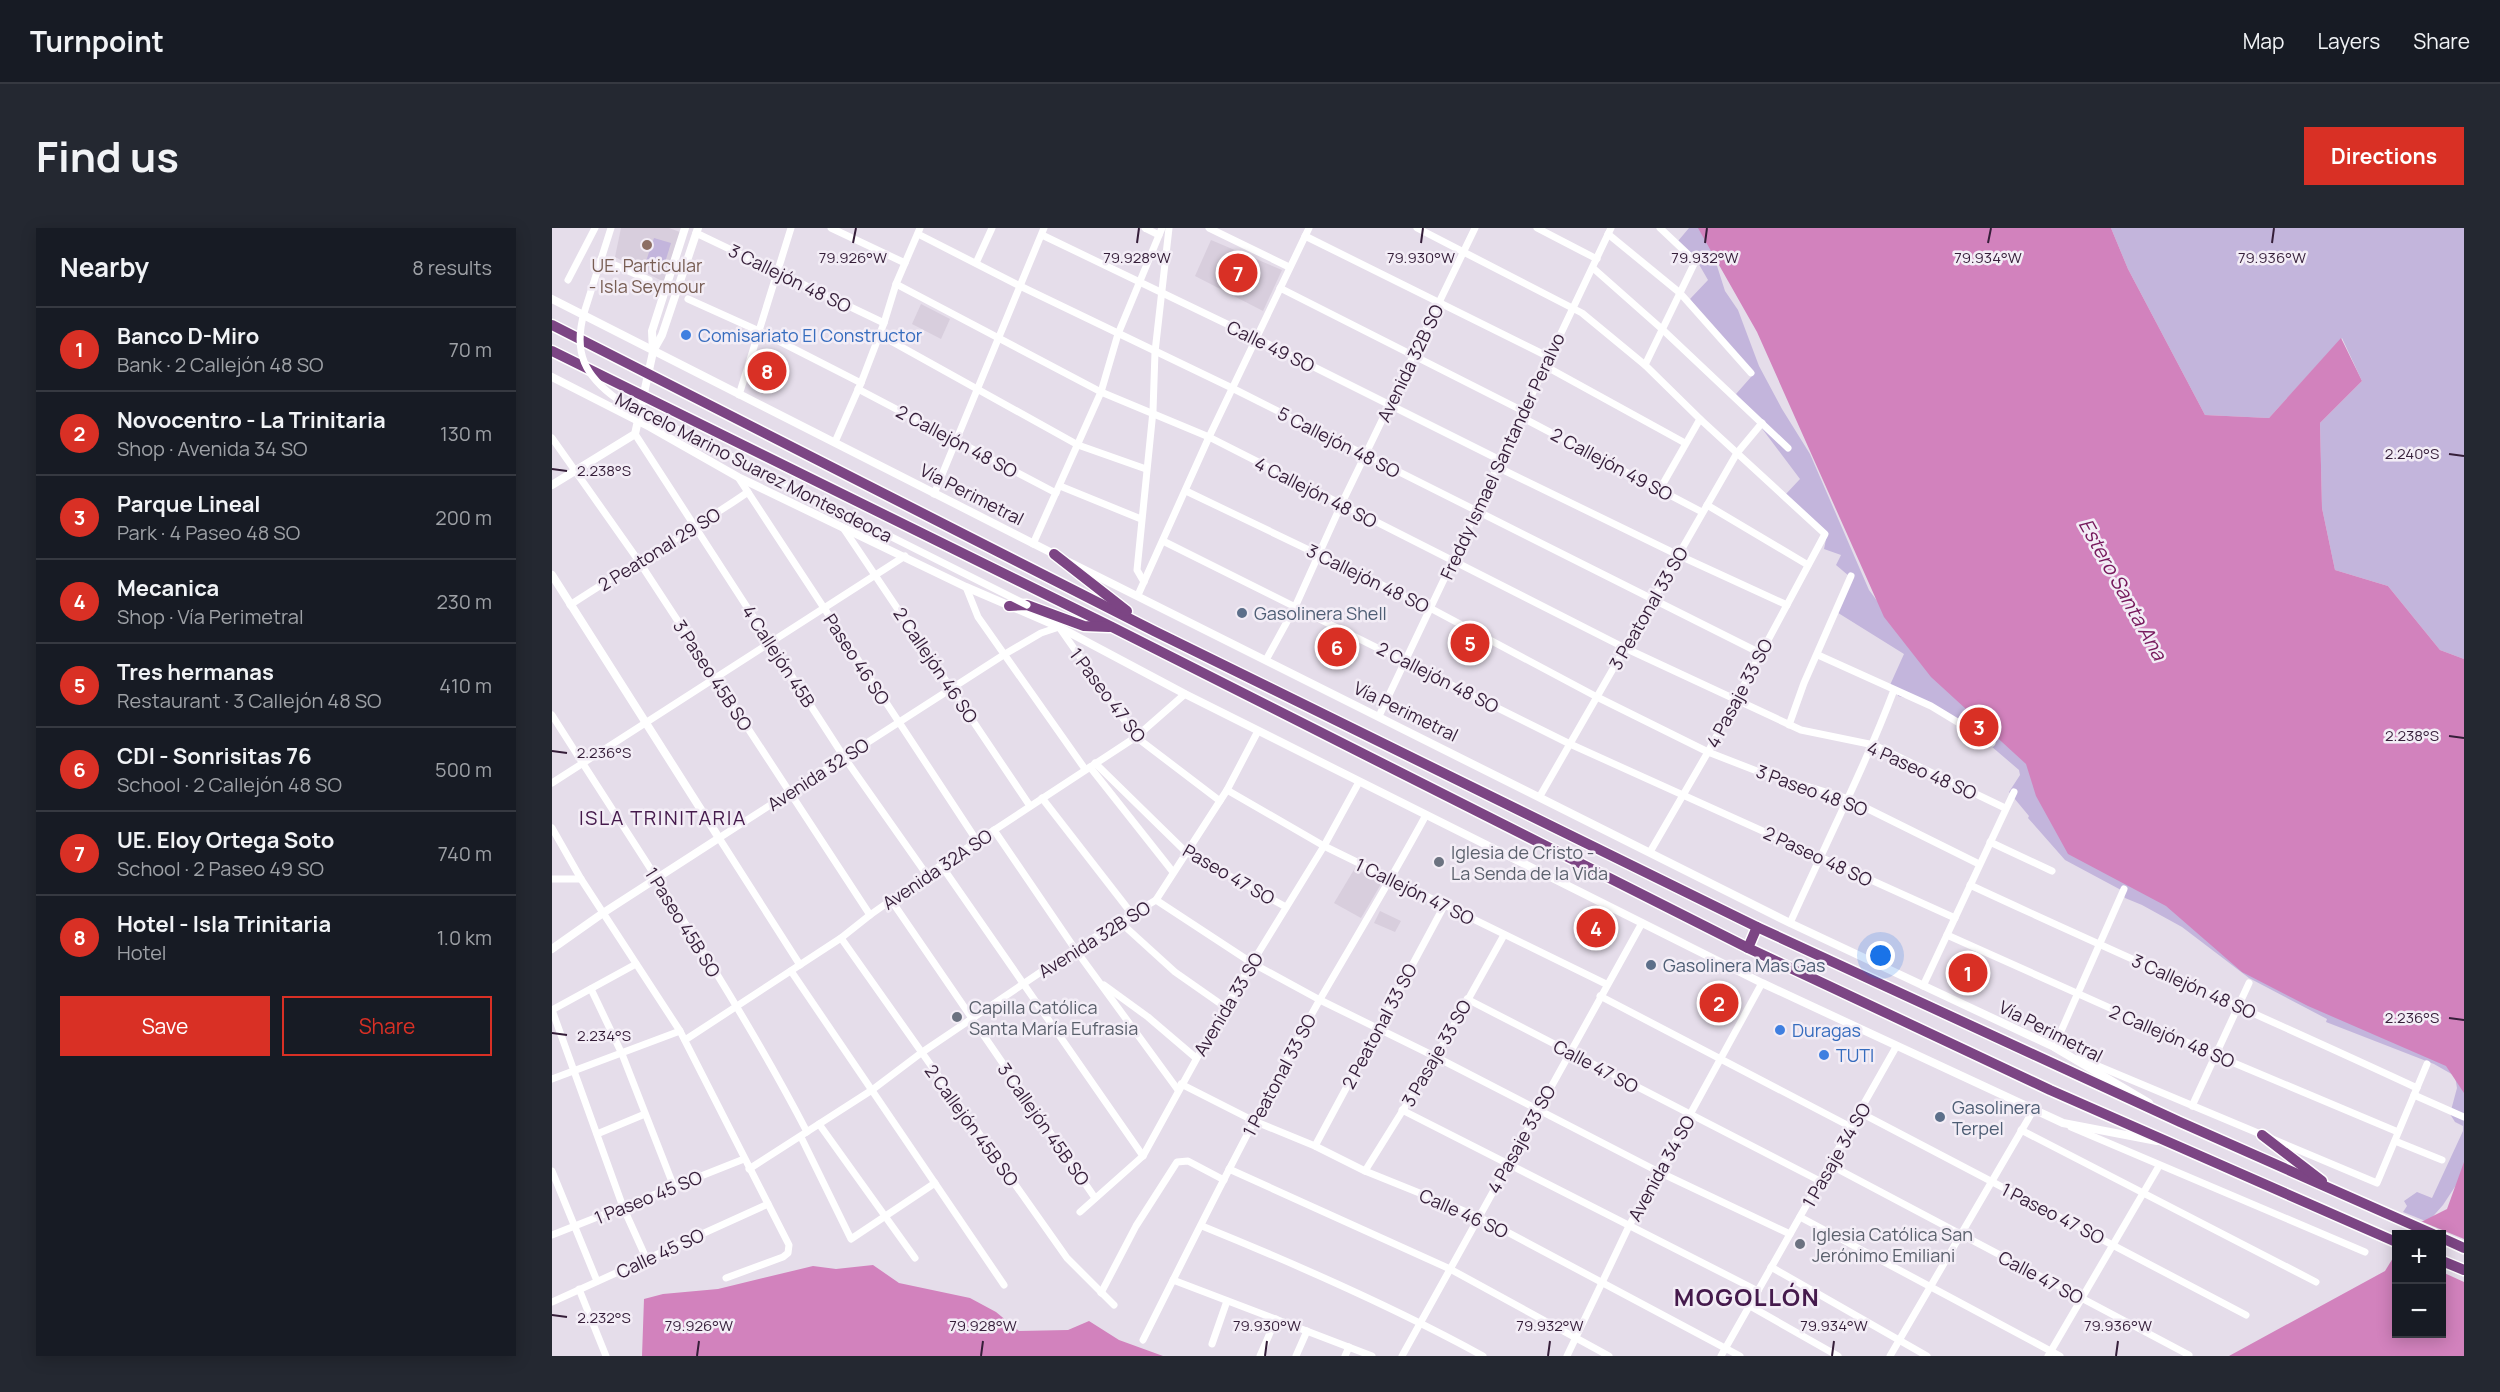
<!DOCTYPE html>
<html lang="en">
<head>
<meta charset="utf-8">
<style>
  body { margin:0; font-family:Manrope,sans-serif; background:#242831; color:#f1f3f6 }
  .controls { position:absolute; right:18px; bottom:18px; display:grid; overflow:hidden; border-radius:0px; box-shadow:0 3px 15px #0003 }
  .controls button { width:54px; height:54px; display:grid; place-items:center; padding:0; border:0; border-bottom:2px solid #363941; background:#171b24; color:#f1f3f6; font:30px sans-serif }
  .you { position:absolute; left:1329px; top:728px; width:21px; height:21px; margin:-15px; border:4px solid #fff; border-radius:50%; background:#1a73e8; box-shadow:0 0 0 9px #1a73e833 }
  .badge { display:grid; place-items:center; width:39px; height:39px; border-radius:50%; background:#d93025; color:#fff; font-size:20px; font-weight:700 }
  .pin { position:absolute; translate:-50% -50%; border:3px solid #fff; box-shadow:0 2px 6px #0006 }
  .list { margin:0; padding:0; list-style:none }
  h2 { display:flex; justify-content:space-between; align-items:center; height:78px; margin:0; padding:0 24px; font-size:26px }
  h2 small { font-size:20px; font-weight:400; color:#9ea1a6 }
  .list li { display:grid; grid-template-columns:39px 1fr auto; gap:18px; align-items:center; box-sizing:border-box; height:84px; padding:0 24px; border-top:2px solid #363941 }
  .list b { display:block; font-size:22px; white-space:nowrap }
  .list p { margin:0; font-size:20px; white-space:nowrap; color:#9ea1a6 }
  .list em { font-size:20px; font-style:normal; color:#9ea1a6 }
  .actions { display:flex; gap:12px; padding:18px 24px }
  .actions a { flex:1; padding:14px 0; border:2px solid #d93025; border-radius:0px; text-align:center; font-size:21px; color:#d93025 }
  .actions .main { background:#d93025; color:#fff }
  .map { position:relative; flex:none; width:1912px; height:1128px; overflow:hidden; border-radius:0px }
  header { display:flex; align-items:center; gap:36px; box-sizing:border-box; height:84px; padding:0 30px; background:#171b24; border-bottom:2px solid #363941 }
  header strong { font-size:28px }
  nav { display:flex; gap:33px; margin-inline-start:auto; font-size:21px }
  .intro { display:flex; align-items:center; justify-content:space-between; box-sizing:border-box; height:144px; padding:0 36px }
  h1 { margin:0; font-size:42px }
  .button { padding:15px 27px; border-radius:0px; background:#d93025; color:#fff; font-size:21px; font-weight:700 }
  main { display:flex; gap:36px; padding:0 36px }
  aside { flex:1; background:#171b24; border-radius:0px; box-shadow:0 3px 15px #0003 }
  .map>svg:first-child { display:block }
  .built { fill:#d8cedd }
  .green { fill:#c3b5dc }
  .water { fill:#d282bd }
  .pier { fill:#e5ddea }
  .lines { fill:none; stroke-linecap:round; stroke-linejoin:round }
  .trunk-casing { stroke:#fff; stroke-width:13 }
  .minor { stroke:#fff; stroke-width:7 }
  .tertiary { stroke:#fff; stroke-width:8 }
  .trunk { stroke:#7c4584; stroke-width:10 }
  .minor-bridge { stroke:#fff; stroke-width:7 }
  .ticks { fill:none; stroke:#351e39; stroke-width:2 }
  .education-dot { fill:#8d6e63; stroke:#f3edf6; stroke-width:2 }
  .shop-dot { fill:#3f7fe0; stroke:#f3edf6; stroke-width:2 }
  .service-dot { fill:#5c6f8a; stroke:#f3edf6; stroke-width:2 }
  .worship-dot { fill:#6b7280; stroke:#f3edf6; stroke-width:2 }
  .labels { text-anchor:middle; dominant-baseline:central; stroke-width:5; stroke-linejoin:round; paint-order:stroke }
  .education-label { font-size:18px; fill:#785e54; stroke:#f3edf6 }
  .street-label { font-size:18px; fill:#351e39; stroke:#f3edf6 }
  .shop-label { font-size:18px; fill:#366cbe; stroke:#f3edf6; text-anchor:start }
  .service-label { font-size:18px; fill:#4e5e75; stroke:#f3edf6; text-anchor:start }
  .worship-label { font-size:18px; fill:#5b616d; stroke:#f3edf6; text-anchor:start }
  .water-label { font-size:20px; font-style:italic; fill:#76185c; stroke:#f3edf6 }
  .neighbourhood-label { font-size:20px; letter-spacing:1.5px; fill:#451a4c; stroke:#f3edf6 }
  .district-label { font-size:24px; font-weight:bold; letter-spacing:1.5px; fill:#451a4c; stroke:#f3edf6 }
  .ticks-label { font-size:15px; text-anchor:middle; fill:#351e39; stroke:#f3edf6; stroke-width:5; stroke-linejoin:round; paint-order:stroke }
</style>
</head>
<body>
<header>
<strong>Turnpoint</strong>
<nav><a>Map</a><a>Layers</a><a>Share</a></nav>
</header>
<div class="intro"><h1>Find us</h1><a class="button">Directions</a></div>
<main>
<aside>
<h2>Nearby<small>8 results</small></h2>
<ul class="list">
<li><span class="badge">1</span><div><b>Banco D-Miro</b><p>Bank · 2 Callejón 48 SO</p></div><em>70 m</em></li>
<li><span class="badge">2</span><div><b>Novocentro - La Trinitaria</b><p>Shop · Avenida 34 SO</p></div><em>130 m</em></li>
<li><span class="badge">3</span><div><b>Parque Lineal</b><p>Park · 4 Paseo 48 SO</p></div><em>200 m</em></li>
<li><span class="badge">4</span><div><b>Mecanica</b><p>Shop · Vía Perimetral</p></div><em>230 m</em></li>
<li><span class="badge">5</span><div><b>Tres hermanas</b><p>Restaurant · 3 Callejón 48 SO</p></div><em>410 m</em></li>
<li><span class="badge">6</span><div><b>CDI - Sonrisitas 76</b><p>School · 2 Callejón 48 SO</p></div><em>500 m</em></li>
<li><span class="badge">7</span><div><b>UE. Eloy Ortega Soto</b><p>School · 2 Paseo 49 SO</p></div><em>740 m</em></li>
<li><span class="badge">8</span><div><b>Hotel - Isla Trinitaria</b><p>Hotel</p></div><em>1.0 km</em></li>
</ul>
<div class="actions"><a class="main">Save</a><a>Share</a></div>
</aside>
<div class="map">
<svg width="1912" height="1128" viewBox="0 0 1912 1128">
  <rect width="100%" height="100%" fill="#e5ddea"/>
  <g class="built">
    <path d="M69 0H117L128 4 112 54 63 29Z"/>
    <path d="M659 12 730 42 711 83 643 48Z"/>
    <path d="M369 76 398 91 389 111 360 96Z"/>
    <path d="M785 406 795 411 786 431 776 427Z"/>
    <path d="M803 640 829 656 809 690 782 675Z"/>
    <path d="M828 683 849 693 843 704 822 695Z"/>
  </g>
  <g class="green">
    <path d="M1137 0H1153L1173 63 1186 82 1207 138 1230 181 1258 226 1317 362 1334 385 1841 802 1912 849V945L1891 977 1876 994 1851 984 1855 978 1852 973 1865 964 1880 970 1911 903V898L1903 894 1898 886 1905 860 1903 848 1882 836 1774 794 1775 791 1697 750 1630 699 1590 677 1573 670 1569 662 1513 632 1476 590 1477 588 1457 564 1468 547 1467 542 1439 518 1378 476 1346 468V462L1338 457 1352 426 1283 383 1297 348 1284 337 1289 327 1272 321 1275 306 1233 267 1248 251 1184 166 1199 149 1138 71 1156 52 1145 33 1126 13Z"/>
    <path d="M1559 0H1912V431L1888 422 1836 358 1783 342 1770 280 1768 195 1810 153 1790 110 1717 190 1653 187 1576 41Z"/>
    <path d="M102 10 119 15 111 41 93 36Z"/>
  </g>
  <g class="water">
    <path d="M1146 0H1559L1576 41 1653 187 1717 190 1789 110 1810 153 1768 195 1770 280 1783 342 1836 358 1888 422 1912 431V865L1894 838 1756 778 1690 744 1614 678 1516 626 1484 568 1474 536 1379 449 1332 389 1205 104Z"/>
    <path d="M1912 934V1128H1677L1833 1043 1844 1025V1106H1890V1006L1863 997 1895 981Z"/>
    <path d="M321 1037 347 1055 418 1070 444 1084 467 1103 516 1102 537 1093 567 1112 611 1128H90L92 1071 111 1066 166 1061 261 1038 284 1041Z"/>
  </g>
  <path class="pier" d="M1866 992 1912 1011V1054L1890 1044V1006H1854L1861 995Z"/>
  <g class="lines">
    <defs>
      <g id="trunk">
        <path d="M0 97 602 403 1205 699 1628 894 1881 1006"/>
        <path d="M0 123 560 399 1196 720 1498 862 1844 1014"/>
        <path d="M502 326 575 383"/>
        <path d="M457 378 475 377 532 398 557 399"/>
        <path d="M1196 720 1205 699"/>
        <path d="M1710 907 1770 953"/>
        <path d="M1890 1010 1912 1020"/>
        <path d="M1890 1033 1912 1042"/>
      </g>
    </defs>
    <use href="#trunk" class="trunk-casing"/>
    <g class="minor">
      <path d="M279 0 353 35"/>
      <path d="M593 0 607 7"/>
      <path d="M657 0 737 39"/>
      <path d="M865 0 1030 85 1093 137 1148 191 1273 306 1156 524 1098 624"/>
      <path d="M985 0 1045 31"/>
      <path d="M144 5 332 95"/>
      <path d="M366 6 468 58 680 160 1208 425"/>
      <path d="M1056 6 1128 65 1199 145"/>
      <path d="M490 7 704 110 948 232"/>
      <path d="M753 8 997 129"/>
      <path d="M49 31 97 52"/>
      <path d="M424 35 440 0"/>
      <path d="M1041 40 1111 102 1236 220"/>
      <path d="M16 52 43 0"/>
      <path d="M344 56 549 164 657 209 1073 420 1249 502 1322 517 1453 580"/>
      <path d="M728 60 971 183"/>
      <path d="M136 71 207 103 309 155"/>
      <path d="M32 85 59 0"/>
      <path d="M328 107 526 217 594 241"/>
      <path d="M1093 137 1142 36 1141 31 1108 0"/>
      <path d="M993 138 1133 215"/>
      <path d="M306 161 504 265"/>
      <path d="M187 167 239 0"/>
      <path d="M969 189 1150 284"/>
      <path d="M83 206 292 529 375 647"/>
      <path d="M0 210 86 332 318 687"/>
      <path d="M283 214 309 155 332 95 344 56 368 0"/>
      <path d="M945 239 1126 327 1235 377"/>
      <path d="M186 249 425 613"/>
      <path d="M508 258 589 291"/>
      <path d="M1108 261 1148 191"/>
      <path d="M634 263 878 380 1045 469 1156 524 1210 545 1294 570 1427 636"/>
      <path d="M382 266 492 0"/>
      <path d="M1155 277 1256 337"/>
      <path d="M292 301 478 578"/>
      <path d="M611 313 1018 516 1403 690"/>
      <path d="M481 316 549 164 566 106 610 0"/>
      <path d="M592 354 585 342 601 183 603 124 617 0"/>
      <path d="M414 359 426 389 533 541"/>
      <path d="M586 367 657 209 757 0"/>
      <path d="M18 377C77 338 138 304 196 264"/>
      <path d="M1266 427 1379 478 1440 515"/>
      <path d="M714 432 743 379 789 277 923 0"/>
      <path d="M0 487C87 625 180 760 255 904"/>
      <path d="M827 488 1059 0"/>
      <path d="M1237 497 1252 455 1299 348"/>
      <path d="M543 535 634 624 734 679"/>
      <path d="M538 539 621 644"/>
      <path d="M0 555 353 328"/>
      <path d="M675 562 772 618 1054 756"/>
      <path d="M988 568 1185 225 1210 195"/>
      <path d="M490 570 580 686"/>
      <path d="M0 600 29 651 128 803 237 1017 236 1025 231 1029 174 1050"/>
      <path d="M442 602 523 721 626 862"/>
      <path d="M1438 614 1500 643"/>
      <path d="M389 637 591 928"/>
      <path d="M0 651H29"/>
      <path d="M1418 657C1566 726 1717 791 1865 860"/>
      <path d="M339 672 543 970"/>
      <path d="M604 672 700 735 768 772 884 829 1107 944 1238 1006"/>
      <path d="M568 694 623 744 673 779"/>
      <path d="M1238 695C1273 617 1312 541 1342 462"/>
      <path d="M1395 707 1663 827 1846 904"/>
      <path d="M289 710 515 1030 562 1077"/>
      <path d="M248 737 167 610 453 426 489 405 507 399 584 509 668 573"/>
      <path d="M239 743 452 1057"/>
      <path d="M552 757 596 789 644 830"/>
      <path d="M1371 758 1462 564"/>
      <path d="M39 761 70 826 122 959"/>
      <path d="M1048 768 1299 899"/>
      <path d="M915 771 1268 953"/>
      <path d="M0 782 71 979 95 1032"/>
      <path d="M0 782 84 736"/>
      <path d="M133 812 289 710 318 687 389 637 584 509 633 466"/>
      <path d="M1506 821 1502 819 1572 661"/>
      <path d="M1527 830 1825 955 1875 836"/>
      <path d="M0 851 128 803"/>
      <path d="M629 856 702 893 763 918 813 943 927 989 1188 1128"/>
      <path d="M1862 867 1912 889"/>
      <path d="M1640 878 1697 755"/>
      <path d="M850 882 1206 1063"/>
      <path d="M1307 884 1694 1087"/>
      <path d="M267 896 363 1030"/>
      <path d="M1519 899 1813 1024"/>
      <path d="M1469 902 1764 1054"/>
      <path d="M45 906 93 886"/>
      <path d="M249 909 299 1011 383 955"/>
      <path d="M1843 913 1890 932"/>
      <path d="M763 918 892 678"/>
      <path d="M1278 937 1637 1127"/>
      <path d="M197 941 320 862 369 825 523 721 604 672 675 562 706 503"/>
      <path d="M677 941 898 1041 1057 1128"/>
      <path d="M0 943 45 1053"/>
      <path d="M813 943 884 829 952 707"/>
      <path d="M528 984 591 928 673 779 772 618 807 554"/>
      <path d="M1248 989 1508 1128"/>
      <path d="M650 998C746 1037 840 1078 931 1128"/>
      <path d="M0 1007 192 931"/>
      <path d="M1219 1039 1375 1128"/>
      <path d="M621 1052 820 1128"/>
      <path d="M27 1061 54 1128"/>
      <path d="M549 1065 584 998 625 934 636 933 672 952"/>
      <path d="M0 1074 216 976"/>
      <path d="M1198 1078 1286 1128"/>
      <path d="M591 1112C648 998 705 884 767 773 803 711 840 650 874 587"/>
      <path d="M660 1116 675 1073"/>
      <path d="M708 1128 724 1091"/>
      <path d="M744 1128 755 1103"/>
      <path d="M793 1128 797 1119"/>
      <path d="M850 1128 1090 695"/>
      <path d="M1015 1128 1077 998 1210 755"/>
      <path d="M1169 1128 1344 819"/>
      <path d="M1338 1128 1482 881"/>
      <path d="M1496 1128 1607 938"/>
    </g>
    <g class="tertiary">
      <path d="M0 71 506 328"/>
      <path d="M101 123 110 107 146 0"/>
      <path d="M0 149 98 199 186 249 414 359 507 399 633 466 1210 755 1511 895 1605 913"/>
      <path d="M0 257 83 206 101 124 100 103 133 0"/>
      <path d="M517 334 1238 695 1502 819 1597 875"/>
      <path d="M0 347 167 610 51 685 0 721"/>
    </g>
    <use href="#trunk" class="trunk"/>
    <path class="minor-bridge" d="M32 85C21 125 33 148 65 171L475 377"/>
  </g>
  <path class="ticks" d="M301 15 304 0M585 15 587 0M869 15 871 0M1153 15 1155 0M1436 15 1439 0M1720 15 1722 0M1897 226 1912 228M0 241 15 243M1897 508 1912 510M0 523 15 525M1897 790 1912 792M0 805 15 807M0 1087 15 1089M145 1128 147 1113M429 1128 431 1113M713 1128 715 1113M996 1128 998 1113M1280 1128 1282 1113M1564 1128 1566 1113"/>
  <circle class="education-dot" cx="95" cy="17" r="6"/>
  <g class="shop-dot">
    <circle cx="134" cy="107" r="6"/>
    <circle cx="1228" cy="802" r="6"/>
    <circle cx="1272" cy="827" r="6"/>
  </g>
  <g class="service-dot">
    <circle cx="690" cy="385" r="6"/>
    <circle cx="1099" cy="737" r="6"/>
    <circle cx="1388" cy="889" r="6"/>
  </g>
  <g class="worship-dot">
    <circle cx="887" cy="634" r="6"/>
    <circle cx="405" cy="789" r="6"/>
    <circle cx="1248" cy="1016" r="6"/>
  </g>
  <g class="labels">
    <g class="education-label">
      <text x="95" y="37">UE. Particular<tspan x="95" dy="21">- Isla Seymour</tspan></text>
    </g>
    <g class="street-label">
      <text transform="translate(238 50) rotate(26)">3 Callejón 48 SO</text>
      <text transform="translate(719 118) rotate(26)">Calle 49 SO</text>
      <text transform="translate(858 135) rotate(-64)">Avenida 32B SO</text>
      <text transform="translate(405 213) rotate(28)">2 Callejón 48 SO</text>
      <text transform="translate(787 214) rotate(27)">5 Callejón 48 SO</text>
      <text transform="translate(950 228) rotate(-65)">Freddy Ismael Santander Peralvo</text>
      <text transform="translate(1060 236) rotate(28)">2 Callejón 49 SO</text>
      <text transform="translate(202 239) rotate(27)">Marcelo Marino Suarez Montesdeoca</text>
      <text transform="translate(764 264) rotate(27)">4 Callejón 48 SO</text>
      <text transform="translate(420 266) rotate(27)">Vía Perimetral</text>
      <text transform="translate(107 321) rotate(-32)">2 Peatonal 29 SO</text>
      <text transform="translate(816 350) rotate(26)">3 Callejón 48 SO</text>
      <text transform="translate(1096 380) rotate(-60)">3 Peatonal 33 SO</text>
      <text transform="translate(227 428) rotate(57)">4 Callejón 45B</text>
      <text transform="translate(305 431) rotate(57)">Paseo 46 SO</text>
      <text transform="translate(384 437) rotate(56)">2 Callejón 46 SO</text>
      <text transform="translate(161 447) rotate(57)">3 Paseo 45B SO</text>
      <text transform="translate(886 449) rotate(27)">2 Callejón 48 SO</text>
      <text transform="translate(1187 465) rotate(-62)">4 Pasaje 33 SO</text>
      <text transform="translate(556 467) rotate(53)">1 Paseo 47 SO</text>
      <text transform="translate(854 483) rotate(26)">Vía Perimetral</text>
      <text transform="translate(1370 542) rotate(24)">4 Paseo 48 SO</text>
      <text transform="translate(266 546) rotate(-33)">Avenida 32 SO</text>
      <text transform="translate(1260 562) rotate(20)">3 Paseo 48 SO</text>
      <text transform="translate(1266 628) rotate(25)">2 Paseo 48 SO</text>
      <text transform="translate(385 641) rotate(-34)">Avenida 32A SO</text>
      <text transform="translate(677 646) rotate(30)">Paseo 47 SO</text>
      <text transform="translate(863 663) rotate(26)">1 Callejón 47 SO</text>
      <text transform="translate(131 694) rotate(58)">1 Paseo 45B SO</text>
      <text transform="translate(542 711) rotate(-32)">Avenida 32B SO</text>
      <text transform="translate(1642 758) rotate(24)">3 Callejón 48 SO</text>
      <text transform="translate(676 776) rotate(-59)">Avenida 33 SO</text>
      <text transform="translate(827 798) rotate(-62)">2 Peatonal 33 SO</text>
      <text transform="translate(1499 803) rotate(27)">Vía Perimetral</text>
      <text transform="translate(1620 808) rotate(23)">2 Callejón 48 SO</text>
      <text transform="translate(884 825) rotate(-60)">3 Pasaje 33 SO</text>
      <text transform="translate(1044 838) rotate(28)">Calle 47 SO</text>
      <text transform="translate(727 847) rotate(-62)">1 Peatonal 33 SO</text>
      <text transform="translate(492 896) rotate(55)">3 Callejón 45B SO</text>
      <text transform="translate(420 897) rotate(54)">2 Callejón 45B SO</text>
      <text transform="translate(969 911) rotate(-61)">4 Pasaje 33 SO</text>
      <text transform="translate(1284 927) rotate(-60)">1 Pasaje 34 SO</text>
      <text transform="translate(1109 940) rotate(-61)">Avenida 34 SO</text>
      <text transform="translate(96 969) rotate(-22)">1 Paseo 45 SO</text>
      <text transform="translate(912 985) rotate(24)">Calle 46 SO</text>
      <text transform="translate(1501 985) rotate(27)">1 Paseo 47 SO</text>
      <text transform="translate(108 1025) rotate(-25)">Calle 45 SO</text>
      <text transform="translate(1489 1049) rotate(28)">Calle 47 SO</text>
    </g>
    <g class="shop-label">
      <text x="146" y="107">Comisariato El Constructor</text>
      <text x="1240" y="802">Duragas</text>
      <text x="1284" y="827">TUTI</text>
    </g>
    <g class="service-label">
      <text x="702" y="385">Gasolinera Shell</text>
      <text x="1111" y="737">Gasolinera Mas Gas</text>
      <text x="1400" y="879">Gasolinera<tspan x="1400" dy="21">Terpel</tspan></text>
    </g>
    <g class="worship-label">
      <text x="899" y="624">Iglesia de Cristo -<tspan x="899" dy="21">La Senda de la Vida</tspan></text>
      <text x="417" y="779">Capilla Católica<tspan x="417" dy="21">Santa María Eufrasia</tspan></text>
      <text x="1260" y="1006">Iglesia Católica San<tspan x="1260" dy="21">Jerónimo Emiliani</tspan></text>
    </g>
    <g class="water-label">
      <text transform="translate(1571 361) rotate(61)">Estero Santa Ana</text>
    </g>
    <g class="neighbourhood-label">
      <text x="111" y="589">ISLA TRINITARIA</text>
    </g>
    <g class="district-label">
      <text x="1195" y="1068">MOGOLLÓN</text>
    </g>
  </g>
  <g class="ticks-label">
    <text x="301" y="35">79.926°W</text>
    <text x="585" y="35">79.928°W</text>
    <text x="869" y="35">79.930°W</text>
    <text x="1153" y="35">79.932°W</text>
    <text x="1436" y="35">79.934°W</text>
    <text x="1720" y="35">79.936°W</text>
    <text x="1860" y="231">2.240°S</text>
    <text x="52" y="248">2.238°S</text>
    <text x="1860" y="513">2.238°S</text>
    <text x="52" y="530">2.236°S</text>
    <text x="1860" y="795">2.236°S</text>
    <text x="52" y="813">2.234°S</text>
    <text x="52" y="1095">2.232°S</text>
    <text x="147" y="1103">79.926°W</text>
    <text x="431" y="1103">79.928°W</text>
    <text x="715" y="1103">79.930°W</text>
    <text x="998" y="1103">79.932°W</text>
    <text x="1282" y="1103">79.934°W</text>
    <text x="1566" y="1103">79.936°W</text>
  </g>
</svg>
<div class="controls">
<button>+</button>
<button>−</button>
</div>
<div class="you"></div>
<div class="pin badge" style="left:1416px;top:745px">1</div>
<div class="pin badge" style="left:1167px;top:775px">2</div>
<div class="pin badge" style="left:1427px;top:499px">3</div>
<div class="pin badge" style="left:1044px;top:700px">4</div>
<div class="pin badge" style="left:918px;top:415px">5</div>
<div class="pin badge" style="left:785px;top:419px">6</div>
<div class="pin badge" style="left:686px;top:45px">7</div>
<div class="pin badge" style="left:215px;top:143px">8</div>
</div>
</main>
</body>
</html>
